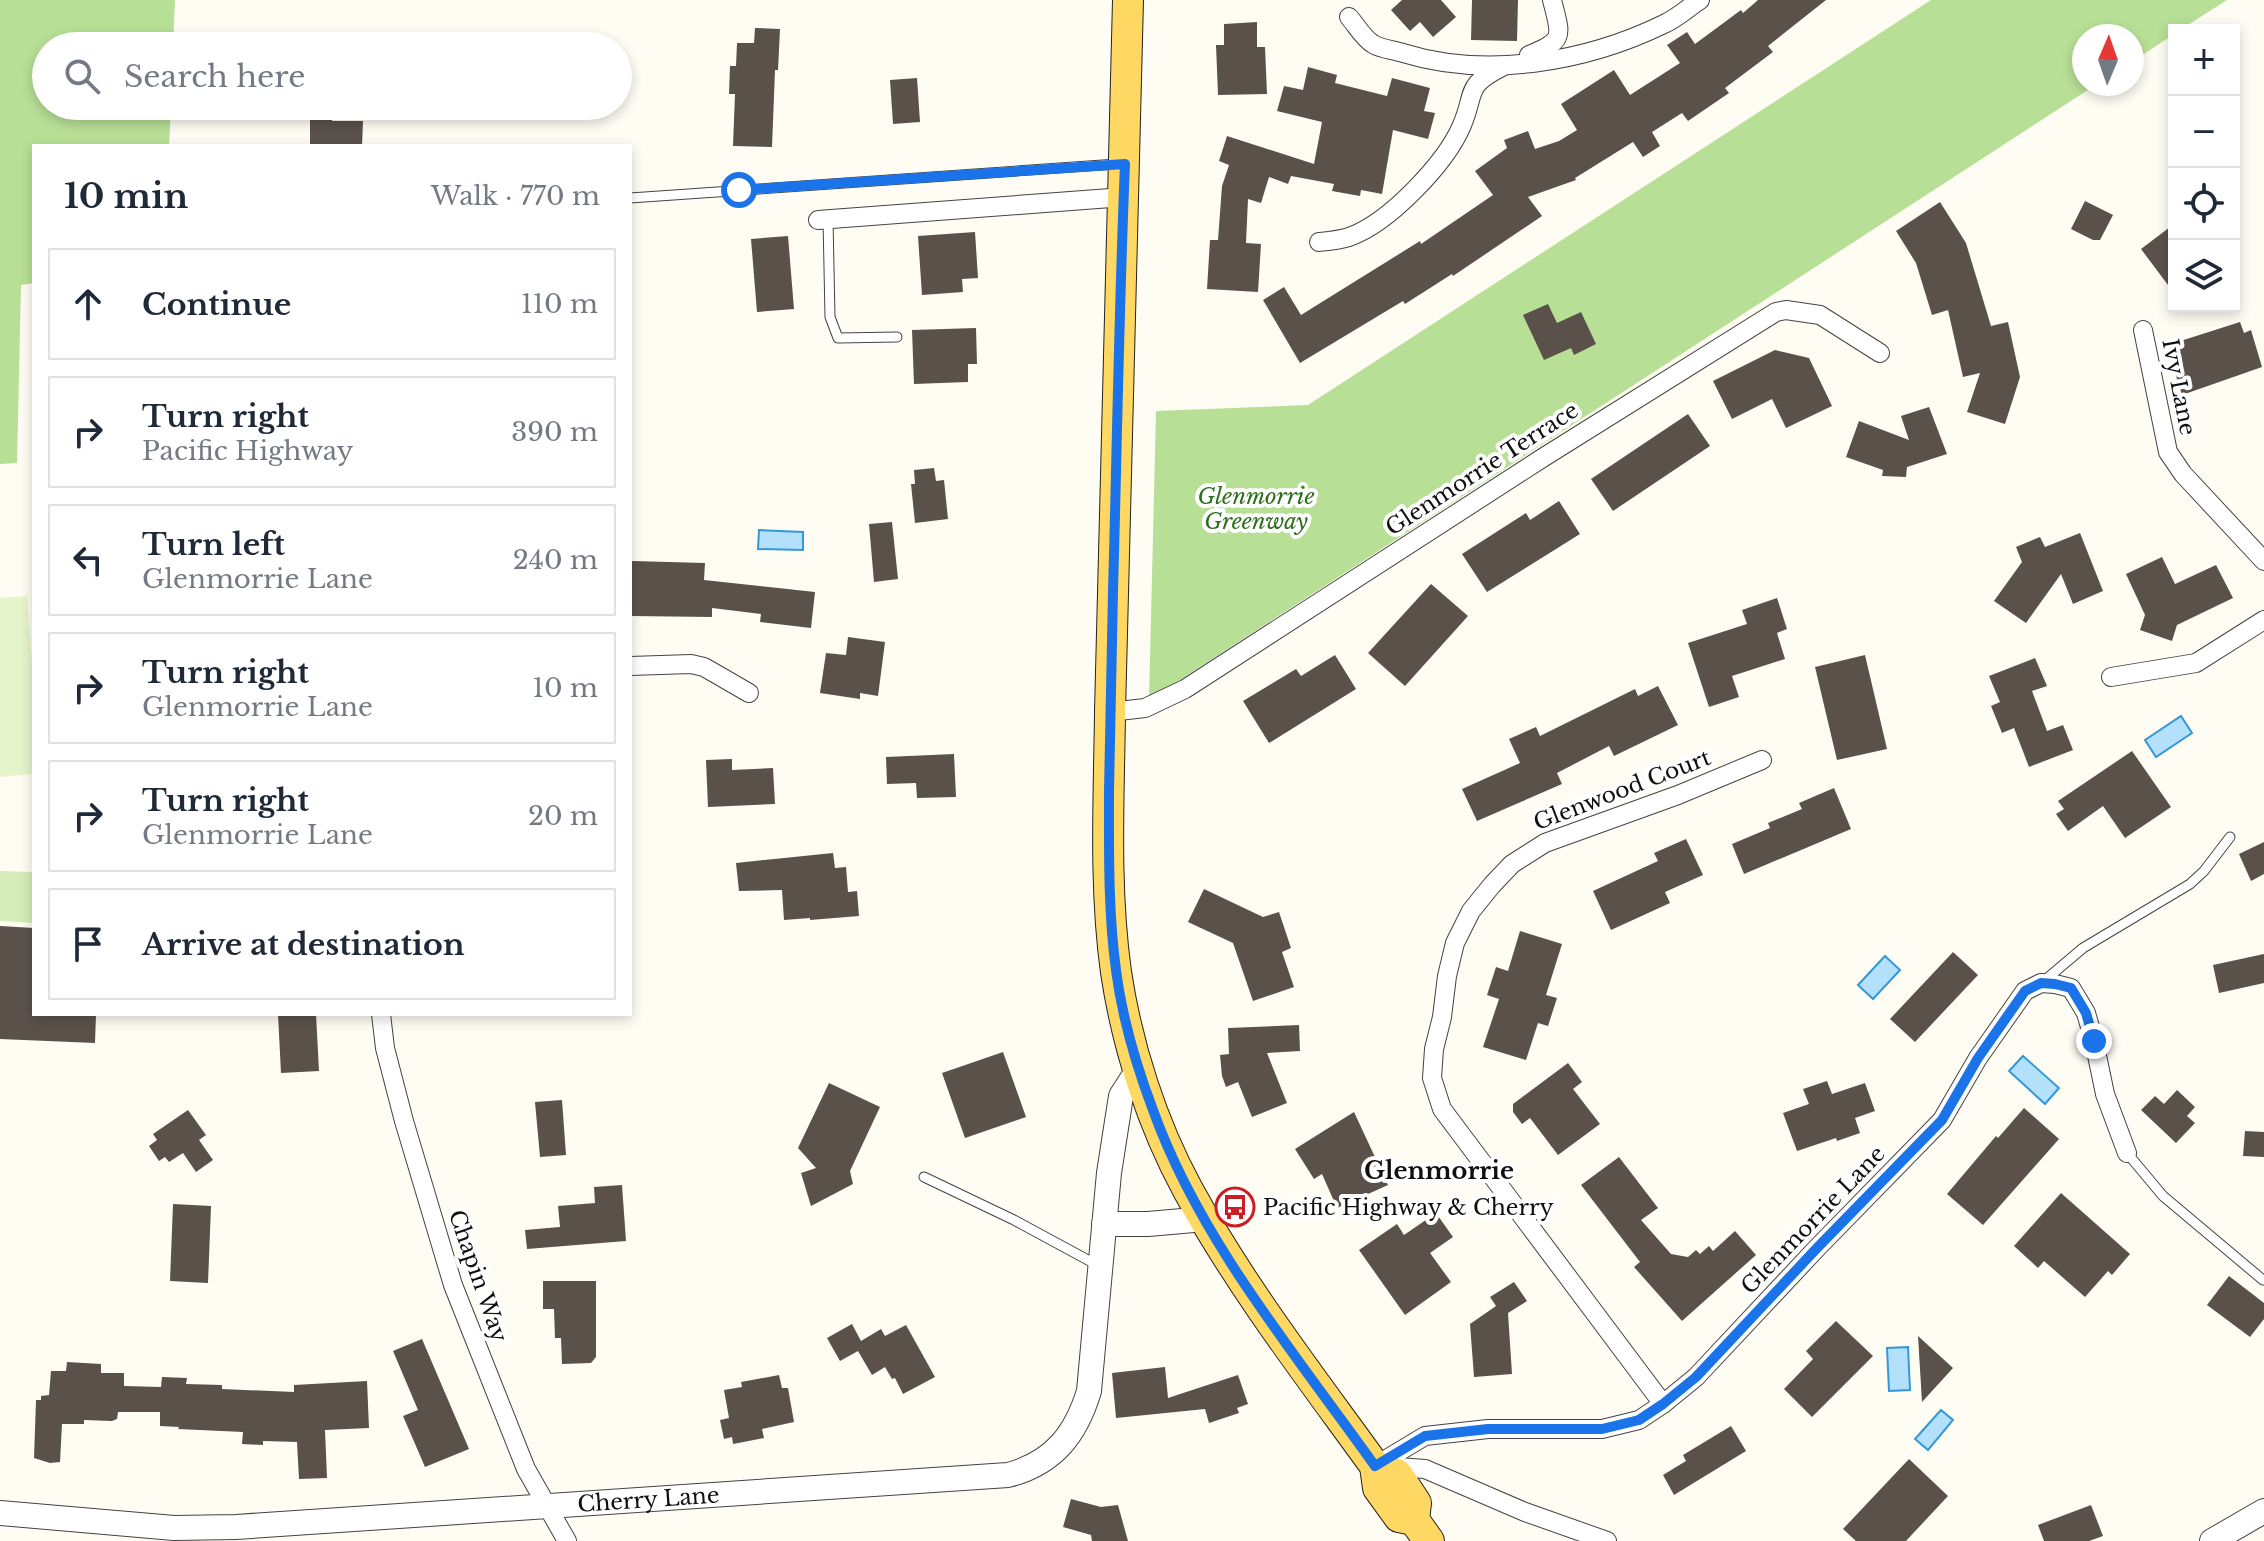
<!DOCTYPE html>
<html lang="en">
<head>
<meta charset="utf-8">
<style>
  body { margin:0; font-family:"Libre Baskerville",serif; background:#f2f2f3; color:#1f2937 }
  .controls { position:absolute; right:24px; top:24px; display:grid; overflow:hidden; border-radius:0px; box-shadow:0 4px 12px #0003 }
  .controls button { width:72px; height:72px; display:grid; place-items:center; padding:0; border:0; border-bottom:2px solid #e0e1e3; background:#fff; color:#1f2937; font:40px sans-serif }
  .compass { position:absolute; left:2072px; top:24px; width:72px; height:72px; border-radius:50%; background:#fff; box-shadow:0 4px 12px #0003; rotate:2deg }
  .stop { position:absolute; width:24px; height:24px; margin:-18px; border:6px solid #1a73e8; border-radius:50%; background:#fff }
  .stop.end { background:#1a73e8; border-color:#fff; box-shadow:0 2px 8px #0008 }
  .list { margin:0; padding:0; list-style:none }
  h2 { display:flex; justify-content:space-between; align-items:center; height:104px; margin:0; padding:0 32px; font-size:34px }
  h2 small { font-size:26px; font-weight:400; color:#747a83 }
  .list li { display:grid; grid-template-columns:52px 1fr auto; gap:24px; align-items:center; box-sizing:border-box; height:112px; margin:0 16px 16px; padding:0 16px; border:2px solid #e0e1e3; border-radius:0px }
  .list b { display:block; font-size:30px; white-space:nowrap }
  .list p { margin:0; font-size:26px; white-space:nowrap; color:#747a83 }
  .list em { font-size:26px; font-style:normal; color:#747a83 }
  .icon { flex:none; width:44px; height:44px; fill:none; stroke:currentColor; stroke-width:2; stroke-linecap:round; stroke-linejoin:round }
  .map { position:relative; flex:none; width:2264px; height:1541px; overflow:hidden }
  .search { position:absolute; background:#fff; box-shadow:0 4px 12px #0003; left:32px; top:32px; width:600px; height:88px; display:flex; align-items:center; gap:20px; box-sizing:border-box; padding:0 28px; border-radius:44px; color:#747a83; font-size:30px }
  .panel { position:absolute; background:#fff; box-shadow:0 4px 12px #0003; left:32px; top:144px; width:600px; height:872px; border-radius:0px }
  .map>svg:first-child { display:block }
  .green { fill:#d4edb8 }
  .forest { fill:#b8df96 }
  .pitch { fill:#e6f4cb }
  .water { fill:#b3e1fb; stroke:#3498d8; stroke-width:2 }
  .building { fill:#5a514b }
  .lines { fill:none; stroke-linecap:round; stroke-linejoin:round }
  .service-casing { stroke:#434343; stroke-width:11 }
  .minor-casing { stroke:#434343; stroke-width:20 }
  .tertiary-casing { stroke:#434343; stroke-width:26 }
  .primary-casing { stroke:#212121; stroke-width:32 }
  .service { stroke:#fff; stroke-width:9 }
  .minor { stroke:#fff; stroke-width:18 }
  .tertiary { stroke:#fff; stroke-width:24 }
  .primary { stroke:#ffd863; stroke-width:30 }
  .route { stroke:#1a73e8; stroke-width:10 }
  .labels { text-anchor:middle; dominant-baseline:central; stroke-width:8; stroke-linejoin:round; paint-order:stroke }
  .street-label { font-size:22px; fill:#101010; stroke:#fff }
  .park-label { font-size:22px; font-style:italic; fill:#2c6e1a; stroke:#fff }
  .poi-label { font-size:22px; fill:#101010; stroke:#fff; text-anchor:start }
  .neighbourhood-label { font-size:24px; font-weight:bold; fill:#101010; stroke:#fff }
</style>
</head>
<body>
<div class="map">
<svg width="2264" height="1541" viewBox="0 0 2264 1541">
  <rect width="100%" height="100%" fill="#fffdf3"/>
  <path class="green" d="M0 871 34 872V923L0 921Z"/>
  <g class="forest">
    <path d="M0 0H175L173 46H46V106H171L169 146H34V283L21 285 17 463 0 464Z"/>
    <path d="M1931 0H2227L2180 30H2174V34L2132 62V36H2084V84H2097L1149 700 1156 411 1308 405Z"/>
  </g>
  <path class="pitch" d="M27 596 34 692V774L0 777V598Z"/>
  <g class="water">
    <path d="M759 530 803 532V550L758 549Z"/>
    <path d="M2181 716 2192 733 2156 757 2145 740Z"/>
    <path d="M1885 956 1900 970 1873 999 1858 985Z"/>
    <path d="M2023 1056 2059 1088 2045 1104 2009 1071Z"/>
    <path d="M1908 1347 1910 1390 1889 1391 1887 1348Z"/>
    <path d="M1941 1410 1953 1420 1928 1450 1915 1439Z"/>
  </g>
  <g class="building">
    <path d="M1402 0H1441L1456 17 1433 37 1420 22 1410 31 1391 10Z"/>
    <path d="M1472 0H1518L1517 41 1471 40Z"/>
    <path d="M1758 0H1826L1768 46 1773 52 1725 88 1729 93 1688 121 1682 113 1652 132 1660 146 1643 157 1633 142 1575 178 1576 180 1528 197 1542 216 1453 276 1452 274 1405 304 1403 301 1300 363 1263 300 1284 287 1301 315 1420 241 1421 244 1493 195 1475 171 1507 148 1504 140 1528 131 1535 149 1559 141 1577 130 1561 104 1614 70 1630 95 1680 63 1667 45 1687 32 1695 44 1741 10 1743 13Z"/>
    <path d="M1257 22V47H1265L1267 94 1218 95 1216 45H1224V24Z"/>
    <path d="M755 28 780 29 778 70H775L772 147 733 146 735 94H729L730 66H736L737 43H754Z"/>
    <path d="M1308 67 1337 75 1335 83 1387 96 1392 78 1430 88 1424 111 1435 113 1428 139 1393 130 1382 194 1361 190 1360 196 1332 191 1334 184 1291 176 1288 184 1269 177 1261 203 1248 199 1246 243 1261 244 1258 292 1207 289 1210 240H1218L1222 186 1229 165 1219 161 1227 136 1314 164 1322 122 1277 111 1284 86 1303 90Z"/>
    <path d="M917 78 920 122 893 124 890 80Z"/>
    <path d="M310 106H332V121H363L362 146H310Z"/>
    <path d="M2085 201 2113 215 2100 240H2093L2071 229Z"/>
    <path d="M1940 202 1966 243 1991 326 2008 322 2020 377 2005 424 1967 412 1980 373 1963 377 1948 310 1932 315 1916 263 1896 231Z"/>
    <path d="M2174 224V293L2141 249Z"/>
    <path d="M975 232 978 278 962 279 963 292 922 295 918 236Z"/>
    <path d="M788 236 794 309 757 312 751 239Z"/>
    <path d="M1548 304 1557 323 1581 312 1596 344 1574 355 1571 348 1544 360 1523 315Z"/>
    <path d="M2240 322 2244 333 2251 330 2262 367 2182 395 2174 369 2179 368 2171 344Z"/>
    <path d="M976 328 977 364H968V382L914 384 912 330Z"/>
    <path d="M1775 350 1809 358 1832 406 1786 428 1772 399 1732 419 1713 381Z"/>
    <path d="M1929 407 1947 454 1907 467 1906 477 1882 476 1883 470 1846 457 1859 421 1909 440 1901 416Z"/>
    <path d="M1688 414 1710 446 1613 511 1591 479Z"/>
    <path d="M934 468 936 481 944 480 948 519 915 523 911 484H915L914 470Z"/>
    <path d="M1559 501 1580 534 1487 592 1462 554 1526 513 1530 520Z"/>
    <path d="M892 522 898 579 874 582 869 524Z"/>
    <path d="M2080 533 2103 591 2073 604 2061 574 2026 623 1994 601 2022 562 2016 547 2040 537 2045 547Z"/>
    <path d="M2162 557 2175 584 2216 565 2233 598 2177 625 2172 641 2140 630 2145 615 2126 574Z"/>
    <path d="M632 561 705 563 704 580 815 592 811 628 760 622 761 614 712 608V617L631 616Z"/>
    <path d="M1431 584 1468 616 1405 686 1368 653Z"/>
    <path d="M1777 598 1787 629 1777 633 1785 659 1732 676 1739 697 1709 707 1688 643 1747 624 1742 610Z"/>
    <path d="M848 637 885 642 878 696 860 693V699L820 693 826 653 846 655Z"/>
    <path d="M1335 655 1356 689 1269 743 1243 701 1296 669 1301 676Z"/>
    <path d="M1865 655 1887 749 1837 760 1815 667Z"/>
    <path d="M2035 658 2047 686 2032 691 2047 731 2063 725 2073 750 2029 767 2014 728 2002 733 1991 706 2000 702 1989 676Z"/>
    <path d="M1658 686 1678 725 1614 756 1609 746 1557 773 1562 784 1477 821 1462 789 1520 763 1509 739 1536 727 1540 736 1635 689 1638 696Z"/>
    <path d="M2132 751 2171 807 2125 838 2103 806 2068 831 2056 814 2064 809 2058 801Z"/>
    <path d="M954 754 956 797 917 798 916 783 887 784 886 757Z"/>
    <path d="M732 759V770L773 768 775 804 708 807 706 760Z"/>
    <path d="M1834 788 1851 829 1744 874 1732 844 1770 828 1768 823 1802 809 1799 803Z"/>
    <path d="M1686 839 1703 875 1665 892 1670 903 1611 930 1593 891 1658 861 1654 853Z"/>
    <path d="M2264 842V874L2251 881 2239 854Z"/>
    <path d="M833 853 835 868 846 867 848 892 857 891 859 916 810 920V918L784 920 782 890 739 891 736 863Z"/>
    <path d="M1204 889 1263 917 1279 912 1291 948 1282 952 1294 987 1253 1001 1233 943 1188 922Z"/>
    <path d="M0 926 34 928V1014H96L95 1043 0 1039Z"/>
    <path d="M1520 931 1562 944 1546 995 1557 998 1548 1026 1538 1023 1526 1060 1483 1047 1499 999 1487 995 1496 967 1508 971Z"/>
    <path d="M1953 952 1978 975 1915 1042 1890 1019Z"/>
    <path d="M2264 954V983L2219 993 2213 965Z"/>
    <path d="M278 1014H316L319 1071 281 1073Z"/>
    <path d="M1299 1025 1300 1051 1267 1053 1287 1103 1252 1117 1238 1082 1226 1087 1222 1076 1220 1055 1229 1054 1228 1028Z"/>
    <path d="M1003 1052 1026 1117 965 1138 942 1073Z"/>
    <path d="M1568 1063 1582 1082 1573 1089 1600 1124 1558 1155 1530 1118 1522 1124 1513 1112V1104Z"/>
    <path d="M1827 1081 1832 1094 1865 1083 1875 1111 1855 1118 1860 1133 1837 1141 1836 1138 1797 1151 1783 1113 1809 1104 1803 1089Z"/>
    <path d="M829 1083 880 1107 850 1171 853 1184 811 1206 801 1173 816 1168 798 1148Z"/>
    <path d="M2177 1090 2195 1107 2187 1116 2195 1123 2176 1143 2141 1110 2155 1096 2164 1104Z"/>
    <path d="M562 1100 566 1155 540 1157 535 1102Z"/>
    <path d="M2024 1108 2059 1139 1983 1225 1947 1194 1996 1136 1998 1138Z"/>
    <path d="M188 1110 206 1135 199 1140 213 1160 196 1172 183 1153 169 1162 165 1157 159 1161 149 1146 157 1140 153 1134Z"/>
    <path d="M1354 1112 1388 1185 1337 1208 1322 1174 1314 1179 1295 1149Z"/>
    <path d="M2245 1131 2264 1132V1157L2243 1156Z"/>
    <path d="M1619 1157 1658 1208 1641 1220 1671 1254 1688 1257 1696 1250 1700 1254 1709 1246 1713 1251 1735 1231 1756 1255 1682 1321 1634 1267 1640 1262 1581 1185Z"/>
    <path d="M622 1185 626 1241 527 1249 525 1230 560 1227 558 1206 595 1203 594 1187Z"/>
    <path d="M2061 1193 2130 1254 2112 1275 2108 1271 2085 1297 2044 1261 2038 1268 2014 1246Z"/>
    <path d="M173 1204 211 1206 208 1283 170 1281Z"/>
    <path d="M1436 1213 1453 1237 1430 1253 1451 1282 1405 1315 1359 1250 1397 1224 1404 1235Z"/>
    <path d="M2229 1276 2264 1303V1319L2250 1337 2207 1305Z"/>
    <path d="M543 1281H596V1357L591 1363 562 1364 561 1338H555L554 1309H543Z"/>
    <path d="M1514 1282 1527 1301 1508 1313 1512 1374 1474 1377 1470 1324 1496 1306 1490 1297Z"/>
    <path d="M1836 1321 1873 1356 1812 1417 1784 1389 1813 1359 1806 1351Z"/>
    <path d="M852 1324 861 1341 881 1329 885 1336 906 1325 935 1377 903 1394 895 1378 892 1379 885 1367 872 1375 858 1351 840 1361 827 1338Z"/>
    <path d="M1918 1336 1953 1368 1922 1402Z"/>
    <path d="M422 1339 469 1449 425 1467 403 1416 418 1410 393 1351Z"/>
    <path d="M67 1362 101 1364V1373H124V1386L161 1387 162 1377 187 1378 186 1384 222 1385V1389L294 1392V1385L367 1381 369 1428 325 1430 327 1478 299 1479 297 1442 263 1441V1445L242 1444 243 1432 178 1429 179 1427 160 1426V1412H118L117 1419 112 1421 84 1420V1424H62L60 1462 50 1463 34 1458 36 1400H41V1396L49 1395 51 1371H66Z"/>
    <path d="M1165 1367 1168 1398 1238 1375 1248 1404 1237 1408 1239 1413 1209 1423 1205 1409 1116 1418 1112 1373Z"/>
    <path d="M779 1375 782 1388H788L794 1422 762 1429 764 1438 733 1444 732 1437 724 1439 720 1420 729 1418 724 1390 742 1387 741 1382Z"/>
    <path d="M1731 1426 1746 1451 1674 1495 1663 1475 1686 1461 1683 1455Z"/>
    <path d="M1909 1459 1948 1496 1906 1541H1856L1843 1529Z"/>
    <path d="M1071 1499 1101 1507 1118 1505 1128 1541H1092L1091 1535 1063 1527Z"/>
    <path d="M2091 1505 2103 1536 2089 1541H2044L2038 1525Z"/>
  </g>
  <g class="lines">
    <defs>
      <g id="service">
        <path d="M630 198 1117 164"/>
        <path d="M828 219 830 317 838 338 897 337"/>
        <path d="M2044 981 2083 948 2190 884 2204 871 2230 837"/>
        <path d="M2127 1153 2163 1196 2263 1280"/>
        <path d="M924 1177 1014 1220 1099 1266"/>
      </g>
      <g id="minor">
        <path d="M1349 17C1356 25 1364 39 1373 44 1381 49 1394 50 1403 53 1487 79 1586 62 1664 24 1677 18 1688 8 1700 0"/>
        <path d="M1529 55C1566 40 1561 36 1552 0"/>
        <path d="M818 220 1124 197"/>
        <path d="M1319 242C1329 241 1340 240 1349 237 1389 223 1446 163 1462 125 1476 92 1464 86 1502 67"/>
        <path d="M2143 330 2168 452 2183 474 2264 561"/>
        <path d="M630 666 691 664 704 667 749 693"/>
        <path d="M2111 677 2196 663 2264 620"/>
        <path d="M1110 712 1145 708 1185 689 1544 457 1776 312 1786 310 1820 315 1880 353"/>
        <path d="M381 1014 385 1048 404 1121 453 1285 526 1469 567 1541"/>
        <path d="M1663 1404 1442 1109 1432 1078 1434 1049 1442 1017 1447 976 1455 943 1471 911 1492 885 1512 864 1545 843 1678 795 1762 760"/>
        <path d="M1375 1466 1425 1436 1488 1429H1602L1639 1420 1663 1404 1696 1377 1817 1248 1942 1120 1978 1058 2025 991 2041 983 2055 984 2071 988 2086 1013 2094 1041 2105 1094 2127 1153"/>
        <path d="M1385 1466 1425 1469 1525 1512 1607 1541"/>
      </g>
      <g id="tertiary">
        <path d="M1104 1224H1148L1205 1219"/>
        <path id="s1" d="M0 1513 174 1528 236 1527 1008 1475C1054 1463 1076 1434 1089 1391L1109 1173 1121 1096 1139 1068"/>
        <path d="M2212 1541 2264 1511"/>
      </g>
      <g id="primary">
        <path d="M1128 0 1110 712C1109 798 1104 886 1116 972 1127 1046 1152 1124 1188 1190 1241 1287 1310 1376 1375 1466L1378 1488 1399 1517 1414 1520"/>
        <path d="M1375 1466 1397 1474 1416 1503 1414 1520 1429 1541"/>
      </g>
    </defs>
    <use href="#service" class="service-casing"/>
    <use href="#minor" class="minor-casing"/>
    <use href="#tertiary" class="tertiary-casing"/>
    <use href="#primary" class="primary-casing"/>
    <use href="#service" class="service"/>
    <use href="#minor" class="minor"/>
    <use href="#tertiary" class="tertiary"/>
    <use href="#primary" class="primary"/>
  </g>
  <g class="lines">
    <path class="route" d="M739 190 1125 164C1119 306 1117 449 1113 591 1112 658 1110 724 1109 791 1109 851 1108 911 1116 970 1122 1017 1136 1065 1153 1110 1199 1239 1296 1355 1375 1466L1425 1436 1488 1429H1602L1639 1420 1663 1404 1696 1377 1817 1248 1942 1120 1978 1058 2025 991 2041 983 2055 984 2071 988 2086 1013 2094 1041"/>
  </g>
  <defs>
    <symbol id="bus-ring" viewBox="-11 -11 22 22"><circle r="9.5" fill="#fff" stroke="#cc1c26" stroke-width="1.5"/><path d="M-5-6H5V4H4V6H2V4H-2V6H-4V4H-5ZM-3.5-4V0h7V-4ZM-3.5 1.2v1.5H-2V1.2ZM2 1.2v1.5H3.5V1.2Z" fill="#cc1c26"/></symbol>
  </defs>
  <g fill-rule="evenodd">
    <use href="#bus-ring" x="1213" y="1185" width="44" height="44"/>
  </g>
  <g class="labels">
    <g class="street-label">
      <text transform="translate(2179 387) rotate(79)">Ivy Lane</text>
      <text transform="translate(1482 469) rotate(-33)">Glenmorrie Terrace</text>
      <text transform="translate(1622 790) rotate(-21)">Glenwood Court</text>
      <text transform="translate(1813 1220) rotate(-46)">Glenmorrie Lane</text>
      <text transform="translate(478 1276) rotate(71)">Chapin Way</text>
      <text stroke="none"><textPath href="#s1" startOffset="650">Cherry Lane</textPath></text>
    </g>
    <g class="park-label">
      <text x="1256" y="496">Glenmorrie<tspan x="1256" dy="25">Greenway</tspan></text>
    </g>
    <g class="poi-label">
      <text x="1263" y="1207">Pacific Highway &amp; Cherry</text>
    </g>
    <g class="neighbourhood-label">
      <text x="1439" y="1170">Glenmorrie</text>
    </g>
  </g>
</svg>
<div class="controls">
<button>+</button>
<button>−</button>
<button><svg class="icon" aria-label="locate" viewBox="0 0 24 24"><circle cx="12" cy="12" r="6"/><path d="M12 2v4M12 18v4M2 12h4M18 12h4"/></svg></button>
<button><svg class="icon" aria-label="layers" viewBox="0 0 24 24"><path d="M12 4l9 5-9 5-9-5zM3 14l9 5 9-5"/></svg></button>
</div>
<svg class="compass" viewBox="-18 -18 36 36"><path d="M0-13l5 13h-10z" fill="#e53935"/><path d="M0 13l5-13h-10z" fill="#747a83"/></svg>
<div class="stop" style="left:739px;top:190px"></div>
<div class="stop end" style="left:2094px;top:1041px"></div>
<div class="search"><svg class="icon" aria-label="search" viewBox="0 0 24 24"><circle cx="10" cy="10" r="6"/><path d="M15 15l6 6"/></svg>Search here</div>
<section class="panel">
<h2>10 min<small>Walk · 770 m</small></h2>
<ul class="list">
<li><svg class="icon" aria-label="ahead" viewBox="0 0 24 24"><path d="M12 20V5M6 11l6-6 6 6"/></svg><div><b>Continue</b></div><em>110 m</em></li>
<li><svg class="icon" aria-label="right" viewBox="0 0 24 24"><path d="M7 20v-9h11M14 6l5 5-5 5"/></svg><div><b>Turn right</b><p>Pacific Highway</p></div><em>390 m</em></li>
<li><svg class="icon" aria-label="left" viewBox="0 0 24 24"><path d="M17 20v-9H6M10 6l-5 5 5 5"/></svg><div><b>Turn left</b><p>Glenmorrie Lane</p></div><em>240 m</em></li>
<li><svg class="icon" aria-label="right" viewBox="0 0 24 24"><path d="M7 20v-9h11M14 6l5 5-5 5"/></svg><div><b>Turn right</b><p>Glenmorrie Lane</p></div><em>10 m</em></li>
<li><svg class="icon" aria-label="right" viewBox="0 0 24 24"><path d="M7 20v-9h11M14 6l5 5-5 5"/></svg><div><b>Turn right</b><p>Glenmorrie Lane</p></div><em>20 m</em></li>
<li><svg class="icon" aria-label="arrive" viewBox="0 0 24 24"><path d="M6 21V4h12l-3 4 3 4H6"/></svg><div><b>Arrive at destination</b></div></li>
</ul>
</section>
</div>
</body>
</html>
